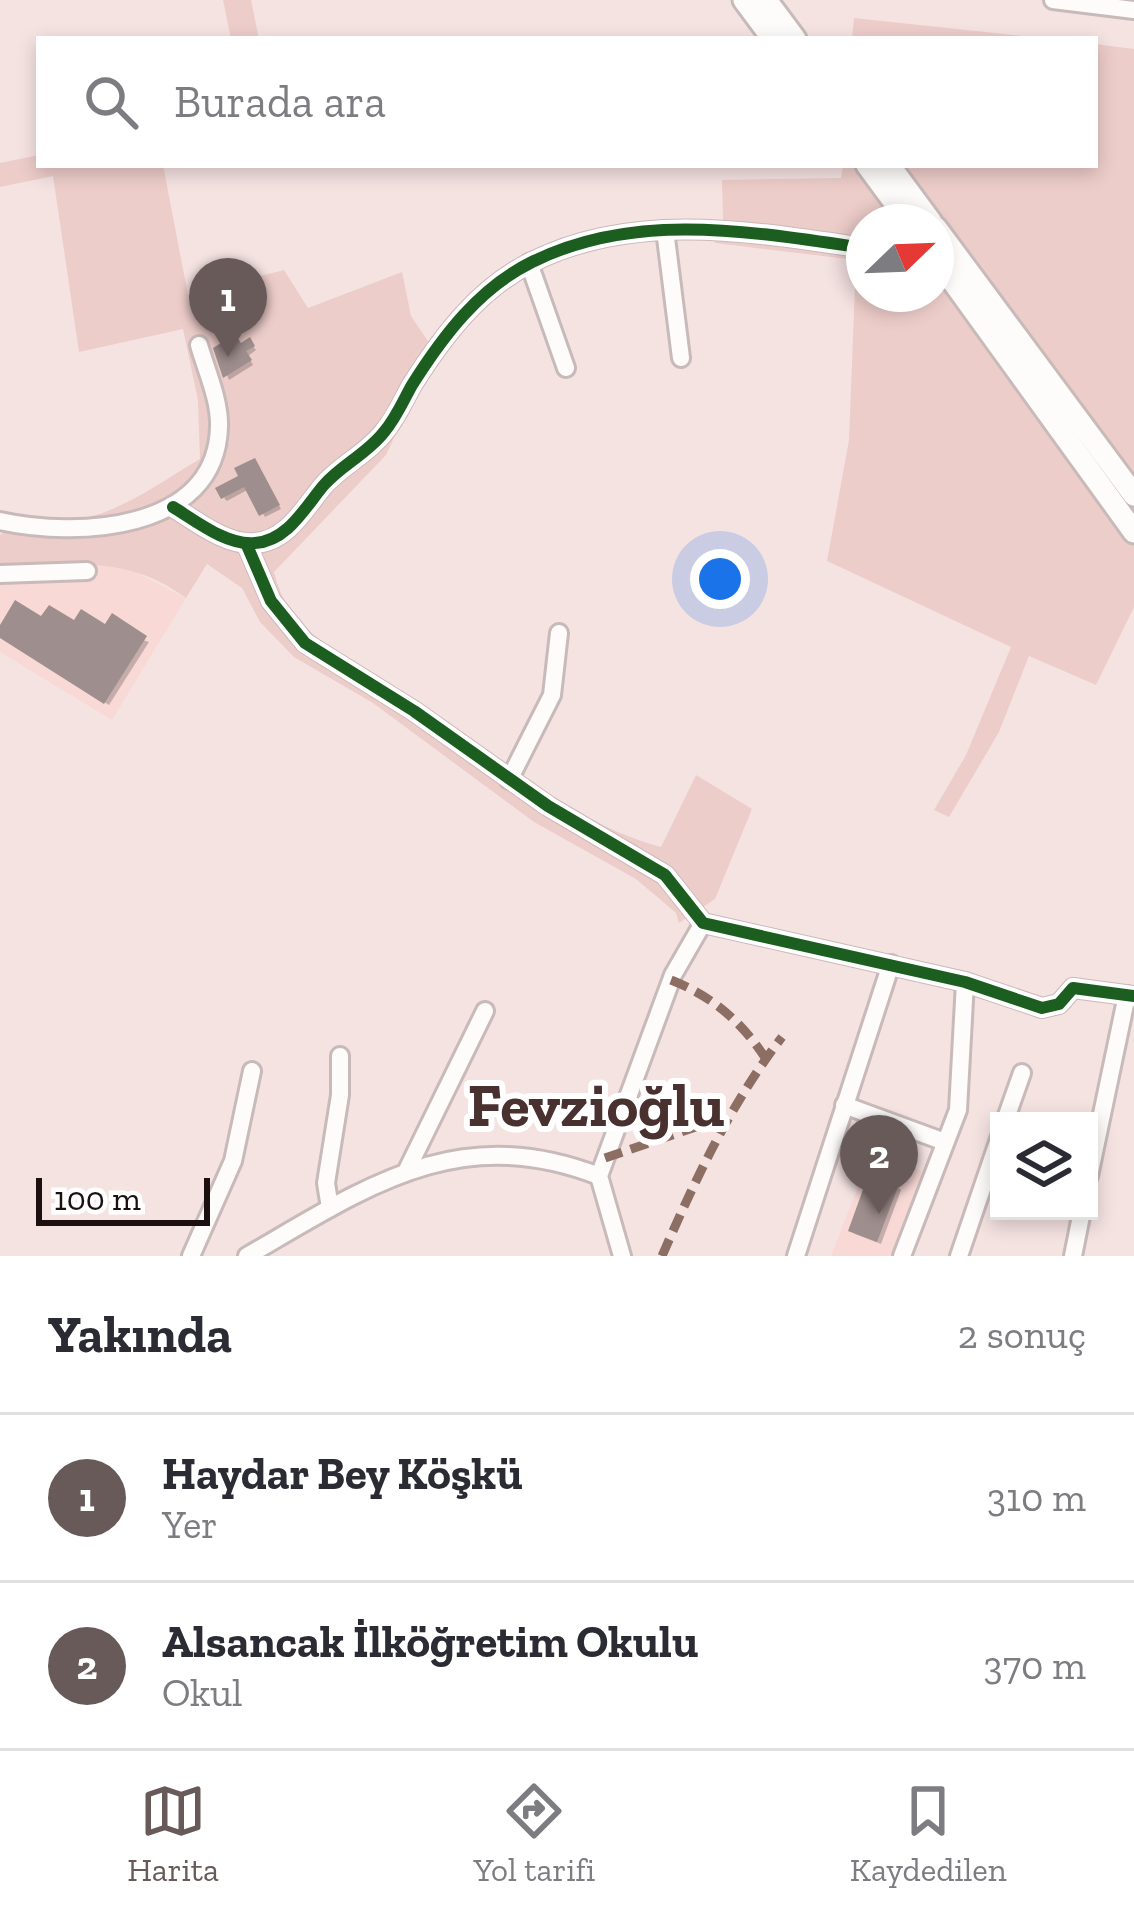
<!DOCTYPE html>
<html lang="tr">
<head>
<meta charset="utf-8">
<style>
  body { margin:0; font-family:"Zilla Slab",serif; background:#f7f7f7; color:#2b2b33 }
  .controls { position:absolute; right:36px; bottom:36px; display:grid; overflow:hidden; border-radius:0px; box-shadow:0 6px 18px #0003 }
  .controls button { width:108px; height:108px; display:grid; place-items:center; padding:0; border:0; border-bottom:3px solid #e1e1e2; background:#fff; color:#2b2b33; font:60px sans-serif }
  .compass { position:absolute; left:846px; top:204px; width:108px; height:108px; border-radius:50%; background:#fff; box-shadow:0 6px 18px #0003; rotate:67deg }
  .scale { position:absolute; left:36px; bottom:30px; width:174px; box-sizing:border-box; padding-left:12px; border:6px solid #1b100f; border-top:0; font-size:33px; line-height:42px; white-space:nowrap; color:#1b100f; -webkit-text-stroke:9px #fff; paint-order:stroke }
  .you { position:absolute; left:720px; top:579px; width:42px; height:42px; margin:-30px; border:9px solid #fff; border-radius:50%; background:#1a73e8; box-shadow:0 0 0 18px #1a73e833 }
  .badge { display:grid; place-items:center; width:78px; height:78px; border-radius:50%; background:#675a59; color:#fff; font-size:39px; font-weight:700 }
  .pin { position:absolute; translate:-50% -99px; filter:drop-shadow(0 3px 6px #0008) }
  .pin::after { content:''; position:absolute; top:63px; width:42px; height:36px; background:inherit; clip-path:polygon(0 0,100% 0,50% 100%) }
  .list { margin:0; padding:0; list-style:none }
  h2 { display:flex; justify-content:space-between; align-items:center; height:156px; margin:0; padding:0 48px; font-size:51px }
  h2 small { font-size:39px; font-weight:400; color:#7c7c81 }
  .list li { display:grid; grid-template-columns:78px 1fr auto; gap:36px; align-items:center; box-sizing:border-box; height:168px; padding:0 48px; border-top:3px solid #e1e1e2 }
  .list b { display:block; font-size:45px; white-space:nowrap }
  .list p { margin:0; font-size:39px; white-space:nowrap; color:#7c7c81 }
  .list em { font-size:39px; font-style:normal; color:#7c7c81 }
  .icon { flex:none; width:66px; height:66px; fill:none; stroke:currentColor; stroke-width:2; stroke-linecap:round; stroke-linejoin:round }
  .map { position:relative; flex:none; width:1134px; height:1256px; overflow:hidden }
  .search { position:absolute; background:#fff; box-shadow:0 6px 18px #0003; left:36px; right:36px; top:36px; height:132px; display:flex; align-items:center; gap:30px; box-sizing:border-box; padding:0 42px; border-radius:0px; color:#7c7c81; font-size:45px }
  .sheet { height:492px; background:#fff }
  nav { display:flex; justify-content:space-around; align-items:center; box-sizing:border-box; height:168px; border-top:3px solid #e1e1e2; background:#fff; font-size:33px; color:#7c7c81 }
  nav a { display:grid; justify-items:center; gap:6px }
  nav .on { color:#675a59 }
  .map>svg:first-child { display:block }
  .built { fill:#f8d9d6 }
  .green { fill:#edcdca; fill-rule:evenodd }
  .shadow { fill:#0003 }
  .building { fill:#9e8e8d }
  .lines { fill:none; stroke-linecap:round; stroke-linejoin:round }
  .minor-casing { stroke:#c8bab9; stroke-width:22 }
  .major-casing { stroke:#c8bab9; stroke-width:27 }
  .minor { stroke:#fefbfb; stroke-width:16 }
  .major { stroke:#fefbfb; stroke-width:21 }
  .quiet { stroke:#8d6e63; stroke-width:9; stroke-dasharray:18 9; stroke-linecap:butt }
  .cycleway-casing { stroke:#fff; stroke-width:20 }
  .cycleway { stroke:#1b5e20; stroke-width:12 }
  .labels { text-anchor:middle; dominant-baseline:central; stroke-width:12; stroke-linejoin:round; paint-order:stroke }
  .district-label { font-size:60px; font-weight:bold; fill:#49312f; stroke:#fff }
</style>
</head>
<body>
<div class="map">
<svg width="1134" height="1256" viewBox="0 0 1134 1256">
  <rect width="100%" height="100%" fill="#f5e3e2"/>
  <g class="built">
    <path d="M88 564 128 568 186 598 112 720 0 652V570Z"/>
    <path d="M872 1151 927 1173 895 1256H831Z"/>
  </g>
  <g class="green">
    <path d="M223 0H251L259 39H231Z"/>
    <path d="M854 18 1051 39H852Z"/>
    <path d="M1095 44 1134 49V607L1096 685 1029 656 999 732 949 817 934 810 966 755 1011 647 827 561 849 440 856 260 715 243 713 222 723 221 722 180 841 178 843 165H1095ZM864 222H936V294H864Z"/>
    <path d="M39 155V165H163L188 295 284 270 308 308 402 272 411 316 438 356 410 403 386 455 274 572C279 590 285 607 299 621 334 657 387 682 430 710 507 761 569 822 661 847L696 775 752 809 715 899 679 923 676 913 636 879 534 822 373 703 294 657 260 622 242 588 207 564 186 598C124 553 71 565 0 570V535L28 517C93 535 147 490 200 459L198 400 183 329 79 352 53 176 0 187V163Z"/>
  </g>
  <g class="shadow">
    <path d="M249 341 256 350 248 356 253 365 229 380 217 349 241 346Z"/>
    <path d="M258 465 281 509 265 517 249 489 227 501 224 498Z"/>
    <path d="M42 621 106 628 149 642 109 705 0 636V630Z"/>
    <path d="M897 1187 901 1190 881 1244 855 1234 851 1230Z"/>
  </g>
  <g class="building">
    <path d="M235 334 241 343 250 337 255 346 246 351 252 360 223 378 213 348Z"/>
    <path d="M255 458 280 505 259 516 244 487 221 499 215 488 238 476 234 468Z"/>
    <path d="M15 600 41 616 49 605 74 620 81 609 105 624 112 613 147 636 104 704 0 638V625Z"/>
    <path d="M869 1173 899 1184 877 1242 848 1231Z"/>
  </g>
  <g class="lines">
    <defs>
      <g id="minor">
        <path d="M1053 0 1134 10"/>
        <path d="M665 230 681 358"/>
        <path d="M529 263 566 368"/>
        <path d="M173 507C196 521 227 546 255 543 287 541 304 509 323 486 341 465 367 454 384 432 396 418 403 401 412 385 443 336 479 288 532 262 636 210 754 232 864 248"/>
        <path d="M0 521C76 538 216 532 219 427 220 400 206 370 199 345"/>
        <path d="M246 543 271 601 305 643 414 711 548 806 665 875 703 923 965 982 1042 1008 1059 1004 1073 988 1134 996"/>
        <path d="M0 574 87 571"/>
        <path d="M509 780 552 695 559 633"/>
        <path d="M844 1105 945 1142"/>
        <path d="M1005 1121 1022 1073"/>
        <path d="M407 1170 485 1011"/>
        <path d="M1089 1176 1127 995"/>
        <path d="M330 1208 326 1183 340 1095V1056"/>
        <path d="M191 1256 233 1161 252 1071"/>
        <path d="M247 1256C365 1188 457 1121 599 1176"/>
        <path d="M622 1256 599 1176 673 975 703 923"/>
        <path d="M796 1256 891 964"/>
        <path d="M902 1256 958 1110 965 982"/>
        <path d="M959 1256 999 1139"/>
        <path d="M1073 1256 1082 1211"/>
      </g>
      <g id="major">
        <path d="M744 0 773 39"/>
        <path d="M766 0 795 39"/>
        <path d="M867 165 909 222"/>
        <path d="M889 165 931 222"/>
        <path d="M936 228 1134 495"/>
        <path d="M936 258 1134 532"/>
      </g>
    </defs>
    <use href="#minor" class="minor-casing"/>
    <use href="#major" class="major-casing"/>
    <use href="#minor" class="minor"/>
    <use href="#major" class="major"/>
    <g class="quiet">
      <path d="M671 980C712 996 742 1022 766 1059"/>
      <path d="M605 1158 728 1116"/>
      <path d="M662 1256C696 1178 730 1105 782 1037"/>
    </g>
    <defs>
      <g id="cycleway">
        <path d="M173 507C196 521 227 546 255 543 287 541 304 509 323 486 341 465 367 454 384 432 396 418 403 401 412 385 443 336 479 288 532 262 636 210 754 232 864 248"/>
        <path d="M246 543 271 601 305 643 414 711 548 806 665 875 703 923 965 982 1042 1008 1059 1004 1073 988 1134 996"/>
      </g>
    </defs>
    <use href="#cycleway" class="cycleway-casing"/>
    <use href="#cycleway" class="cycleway"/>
  </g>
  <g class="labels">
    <g class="district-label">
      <text x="596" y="1105">Fevzioğlu</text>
    </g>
  </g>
</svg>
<div class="controls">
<button><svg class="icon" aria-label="layers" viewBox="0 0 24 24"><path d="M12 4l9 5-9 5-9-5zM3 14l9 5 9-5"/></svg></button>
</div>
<svg class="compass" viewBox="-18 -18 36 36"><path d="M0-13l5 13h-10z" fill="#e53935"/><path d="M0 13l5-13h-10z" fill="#7c7c81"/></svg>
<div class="scale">100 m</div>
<div class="you"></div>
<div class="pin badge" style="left:228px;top:357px">1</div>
<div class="pin badge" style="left:879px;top:1214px">2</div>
<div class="search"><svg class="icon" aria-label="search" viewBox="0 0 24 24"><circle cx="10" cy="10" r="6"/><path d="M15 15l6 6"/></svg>Burada ara</div>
</div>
<section class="sheet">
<h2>Yakında<small>2 sonuç</small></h2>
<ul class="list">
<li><span class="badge">1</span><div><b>Haydar Bey Köşkü</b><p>Yer</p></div><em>310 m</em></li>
<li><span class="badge">2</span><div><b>Alsancak İlköğretim Okulu</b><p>Okul</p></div><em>370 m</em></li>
</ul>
</section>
<nav>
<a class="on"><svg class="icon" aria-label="map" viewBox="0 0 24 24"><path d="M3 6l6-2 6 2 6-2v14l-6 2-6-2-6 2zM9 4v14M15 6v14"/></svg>Harita</a>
<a><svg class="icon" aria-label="directions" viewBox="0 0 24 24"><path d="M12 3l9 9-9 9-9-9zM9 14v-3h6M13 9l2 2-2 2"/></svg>Yol tarifi</a>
<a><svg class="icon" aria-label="saved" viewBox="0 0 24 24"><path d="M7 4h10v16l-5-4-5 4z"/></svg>Kaydedilen</a>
</nav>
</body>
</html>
